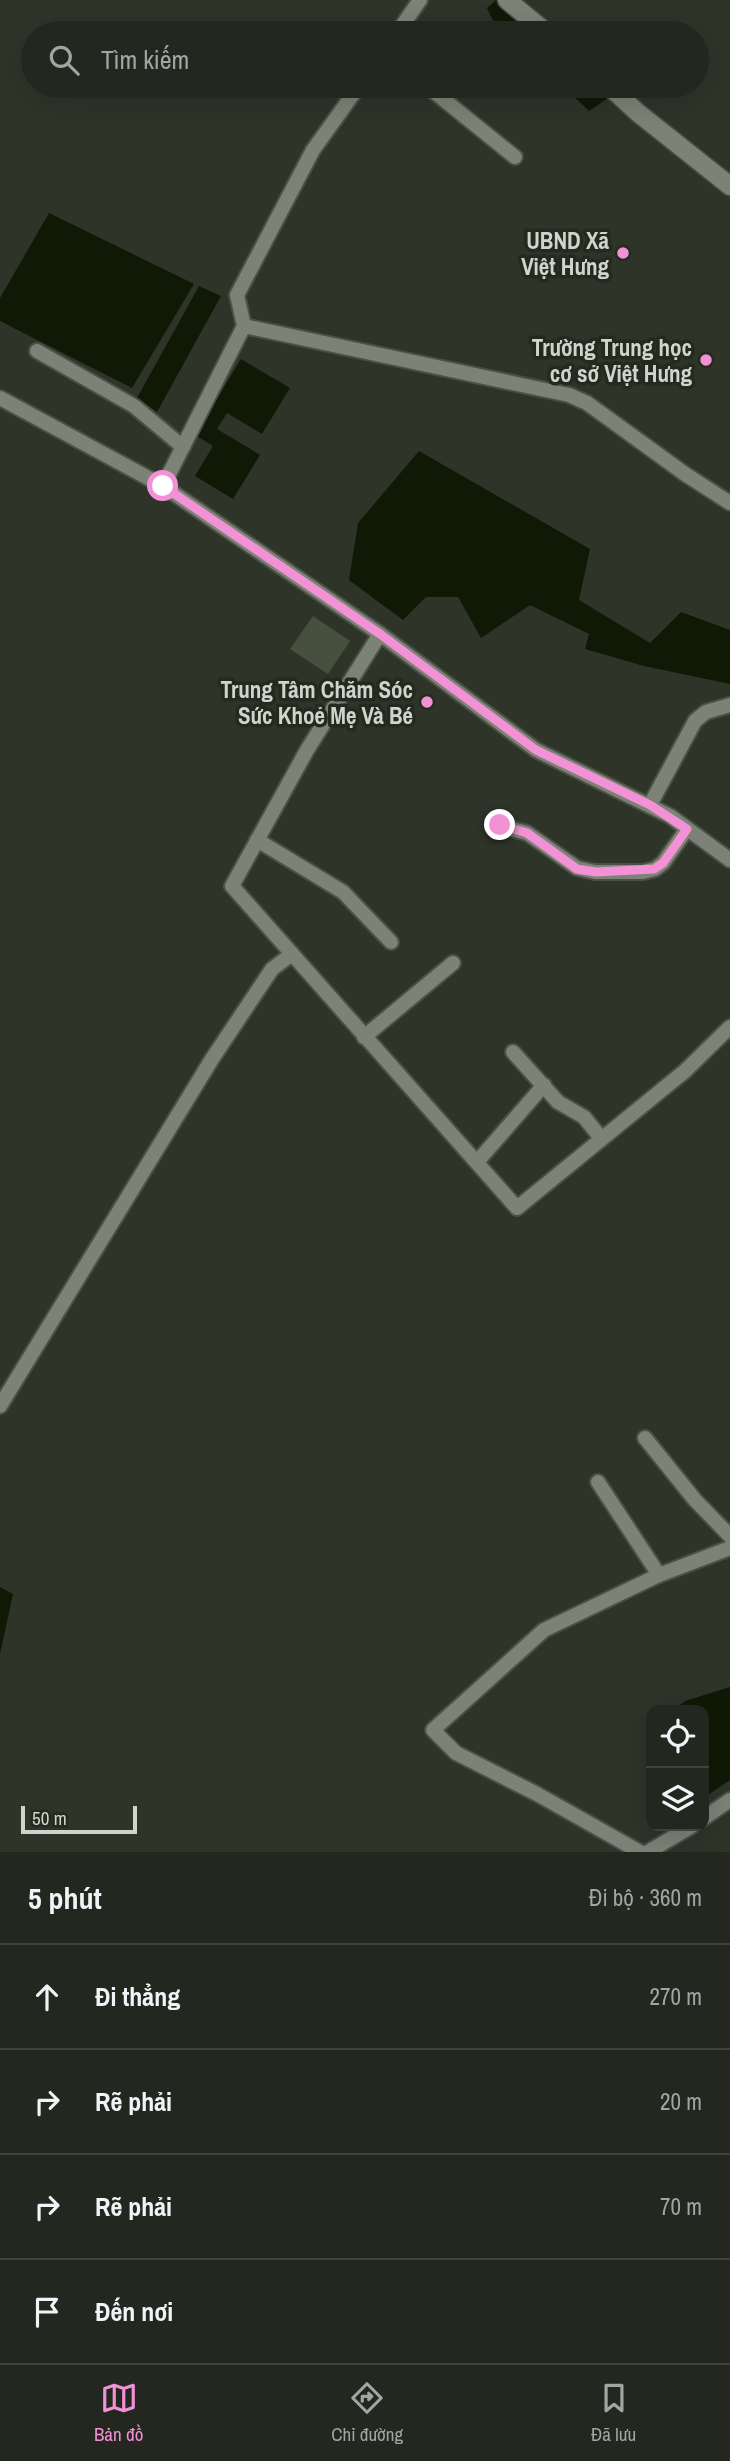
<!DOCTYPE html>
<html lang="vi">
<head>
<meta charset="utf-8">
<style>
  body { margin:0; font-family:"Archivo Narrow",sans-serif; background:#2f332c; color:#f1f3f6 }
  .controls { position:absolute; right:21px; bottom:21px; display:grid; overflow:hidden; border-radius:14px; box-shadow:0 7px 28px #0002 }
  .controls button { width:63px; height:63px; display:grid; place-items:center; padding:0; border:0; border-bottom:2px solid #40443d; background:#23271f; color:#f1f3f6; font:35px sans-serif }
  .scale { position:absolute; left:21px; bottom:18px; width:116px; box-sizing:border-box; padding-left:7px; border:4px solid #d0d4cd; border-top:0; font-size:19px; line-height:24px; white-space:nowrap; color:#d0d4cd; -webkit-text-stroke:5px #252a1f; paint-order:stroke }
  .stop { position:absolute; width:21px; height:21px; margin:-16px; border:5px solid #f291d6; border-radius:50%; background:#fff }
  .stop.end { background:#f291d6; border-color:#fff; box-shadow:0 2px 7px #0008 }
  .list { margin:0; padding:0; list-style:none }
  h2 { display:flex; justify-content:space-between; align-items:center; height:91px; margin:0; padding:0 28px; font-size:30px }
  h2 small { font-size:23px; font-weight:400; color:#a3a5a4 }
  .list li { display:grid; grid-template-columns:46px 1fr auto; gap:21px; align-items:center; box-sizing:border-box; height:105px; padding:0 28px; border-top:2px solid #40443d }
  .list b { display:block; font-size:26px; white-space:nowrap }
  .list em { font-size:23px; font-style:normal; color:#a3a5a4 }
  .icon { flex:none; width:38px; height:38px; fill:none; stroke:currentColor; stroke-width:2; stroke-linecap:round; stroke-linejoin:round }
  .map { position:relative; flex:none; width:730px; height:1852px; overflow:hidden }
  .search { position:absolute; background:#23271f; box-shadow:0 7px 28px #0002; left:21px; right:21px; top:21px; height:77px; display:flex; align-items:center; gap:18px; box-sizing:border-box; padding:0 24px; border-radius:38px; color:#a3a5a4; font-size:26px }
  .sheet { height:511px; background:#23271f }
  nav { display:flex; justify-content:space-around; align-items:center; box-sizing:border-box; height:98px; border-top:2px solid #40443d; background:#23271f; font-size:19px; color:#a3a5a4 }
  nav a { display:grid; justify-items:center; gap:4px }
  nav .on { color:#f291d6 }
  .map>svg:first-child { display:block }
  .green { fill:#47503e }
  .water { fill:#101905 }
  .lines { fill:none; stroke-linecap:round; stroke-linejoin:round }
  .street-casing { stroke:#4b5046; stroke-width:18 }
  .secondary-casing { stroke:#4b5046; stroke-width:21 }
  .street { stroke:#7c8275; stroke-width:14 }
  .secondary { stroke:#7c8275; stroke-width:18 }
  .route { stroke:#f291d6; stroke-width:9 }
  .poi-dot { fill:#f291d6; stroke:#252a1f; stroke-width:2.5 }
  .labels { text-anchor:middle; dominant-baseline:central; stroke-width:7; stroke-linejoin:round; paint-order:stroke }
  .poi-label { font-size:23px; font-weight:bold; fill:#d0d4cd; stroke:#252a1f; text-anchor:end }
</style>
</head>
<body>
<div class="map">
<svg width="730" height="1852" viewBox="0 0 730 1852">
  <rect width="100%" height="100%" fill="#2f3429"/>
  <path class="green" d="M313 616 350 641 328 674 290 649Z"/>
  <g class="water">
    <path d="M496 0H498L540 33H507L492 19 487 8Z"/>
    <path d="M563 86H597L610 97 589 111Z"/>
    <path d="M49 213 194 284 132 388 0 321V298Z"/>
    <path d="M199 286 221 296 157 412 137 398Z"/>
    <path d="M241 359 290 388 262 434 227 413 217 429 260 455 233 499 195 476 213 446 195 435Z"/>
    <path d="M419 451 590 549 579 600 650 643 681 612 730 630V684L644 666 585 649 589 634 530 605 481 638 458 597H426L403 620 349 580 358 523Z"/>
    <path d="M0 1587 13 1594 0 1654Z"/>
    <path d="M730 1687V1780L705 1797 704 1710H674L685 1701Z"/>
  </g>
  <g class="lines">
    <defs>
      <g id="street">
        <path d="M397 33 420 0"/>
        <path d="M427 86 515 157"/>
        <path d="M244 326 569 395 587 403 685 474 730 503"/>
        <path d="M37 351 134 406 183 447"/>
        <path d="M0 398 163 486 380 634 536 750 670 816 730 860"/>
        <path d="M163 486 244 326 237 295 313 150 359 86"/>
        <path d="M380 634 307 750 232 886 517 1208 685 1071 730 1027"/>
        <path d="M650 805 695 721 706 712 730 705"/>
        <path d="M500 826 527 833 577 868 595 872H643L655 869 663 863 687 829"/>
        <path d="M257 840 343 892 391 942"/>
        <path d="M364 1037 453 963"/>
        <path d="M513 1052 558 1102 584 1117 601 1138"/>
        <path d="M477 1162 544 1085"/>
        <path d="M0 1406 212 1059 272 969 292 954"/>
        <path d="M645 1438 695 1500 730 1536"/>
        <path d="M598 1482 659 1575"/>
        <path d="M704 1818 730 1800"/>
        <path d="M640 1852 537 1794 456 1753 433 1730 544 1630 659 1575 730 1548"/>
        <path d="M648 1852 692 1826"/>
      </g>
      <g id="secondary">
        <path d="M507 0 547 33"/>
        <path d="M609 86 637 112 730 186"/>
      </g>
    </defs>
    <use href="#street" class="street-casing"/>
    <use href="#secondary" class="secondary-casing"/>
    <use href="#street" class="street"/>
    <use href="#secondary" class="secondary"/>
  </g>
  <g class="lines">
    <path class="route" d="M163 486 380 634 536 750 650 805 687 829 663 863 654 869 596 872 577 869 527 833 500 825"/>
  </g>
  <g class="poi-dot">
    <circle cx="623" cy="253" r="7"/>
    <circle cx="706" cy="360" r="7"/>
    <circle cx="427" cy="702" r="7"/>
  </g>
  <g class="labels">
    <g class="poi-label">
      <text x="609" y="240">UBND Xã<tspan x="609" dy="26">Việt Hưng</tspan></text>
      <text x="692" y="347">Trường Trung học<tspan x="692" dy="26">cơ sở Việt Hưng</tspan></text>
      <text x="413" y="689">Trung Tâm Chăm Sóc<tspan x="413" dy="26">Sức Khoẻ Mẹ Và Bé</tspan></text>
    </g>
  </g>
</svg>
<div class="controls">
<button><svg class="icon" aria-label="locate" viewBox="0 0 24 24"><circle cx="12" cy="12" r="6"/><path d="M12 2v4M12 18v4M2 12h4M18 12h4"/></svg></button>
<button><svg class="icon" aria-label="layers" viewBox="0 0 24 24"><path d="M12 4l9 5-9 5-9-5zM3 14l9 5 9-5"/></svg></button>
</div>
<div class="scale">50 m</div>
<div class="stop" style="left:163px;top:486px"></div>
<div class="stop end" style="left:500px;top:825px"></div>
<div class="search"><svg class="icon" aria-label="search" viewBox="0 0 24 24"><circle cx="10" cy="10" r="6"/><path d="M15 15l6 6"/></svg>Tìm kiếm</div>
</div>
<section class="sheet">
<h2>5 phút<small>Đi bộ · 360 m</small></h2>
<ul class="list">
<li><svg class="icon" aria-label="ahead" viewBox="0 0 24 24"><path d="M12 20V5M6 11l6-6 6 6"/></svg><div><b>Đi thẳng</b></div><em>270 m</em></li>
<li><svg class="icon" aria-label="right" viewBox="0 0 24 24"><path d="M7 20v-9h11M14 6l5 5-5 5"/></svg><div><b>Rẽ phải</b></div><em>20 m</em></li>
<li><svg class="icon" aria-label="right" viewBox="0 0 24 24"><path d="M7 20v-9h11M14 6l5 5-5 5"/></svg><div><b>Rẽ phải</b></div><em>70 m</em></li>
<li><svg class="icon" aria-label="arrive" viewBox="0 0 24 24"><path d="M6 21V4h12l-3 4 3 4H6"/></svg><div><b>Đến nơi</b></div></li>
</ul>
</section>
<nav>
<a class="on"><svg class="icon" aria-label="map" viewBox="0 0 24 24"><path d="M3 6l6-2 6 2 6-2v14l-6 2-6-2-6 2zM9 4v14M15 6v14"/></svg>Bản đồ</a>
<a><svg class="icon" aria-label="directions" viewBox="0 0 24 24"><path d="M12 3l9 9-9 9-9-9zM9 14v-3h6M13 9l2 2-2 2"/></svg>Chỉ đường</a>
<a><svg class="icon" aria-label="saved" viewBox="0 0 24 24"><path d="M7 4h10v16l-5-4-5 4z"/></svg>Đã lưu</a>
</nav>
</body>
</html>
